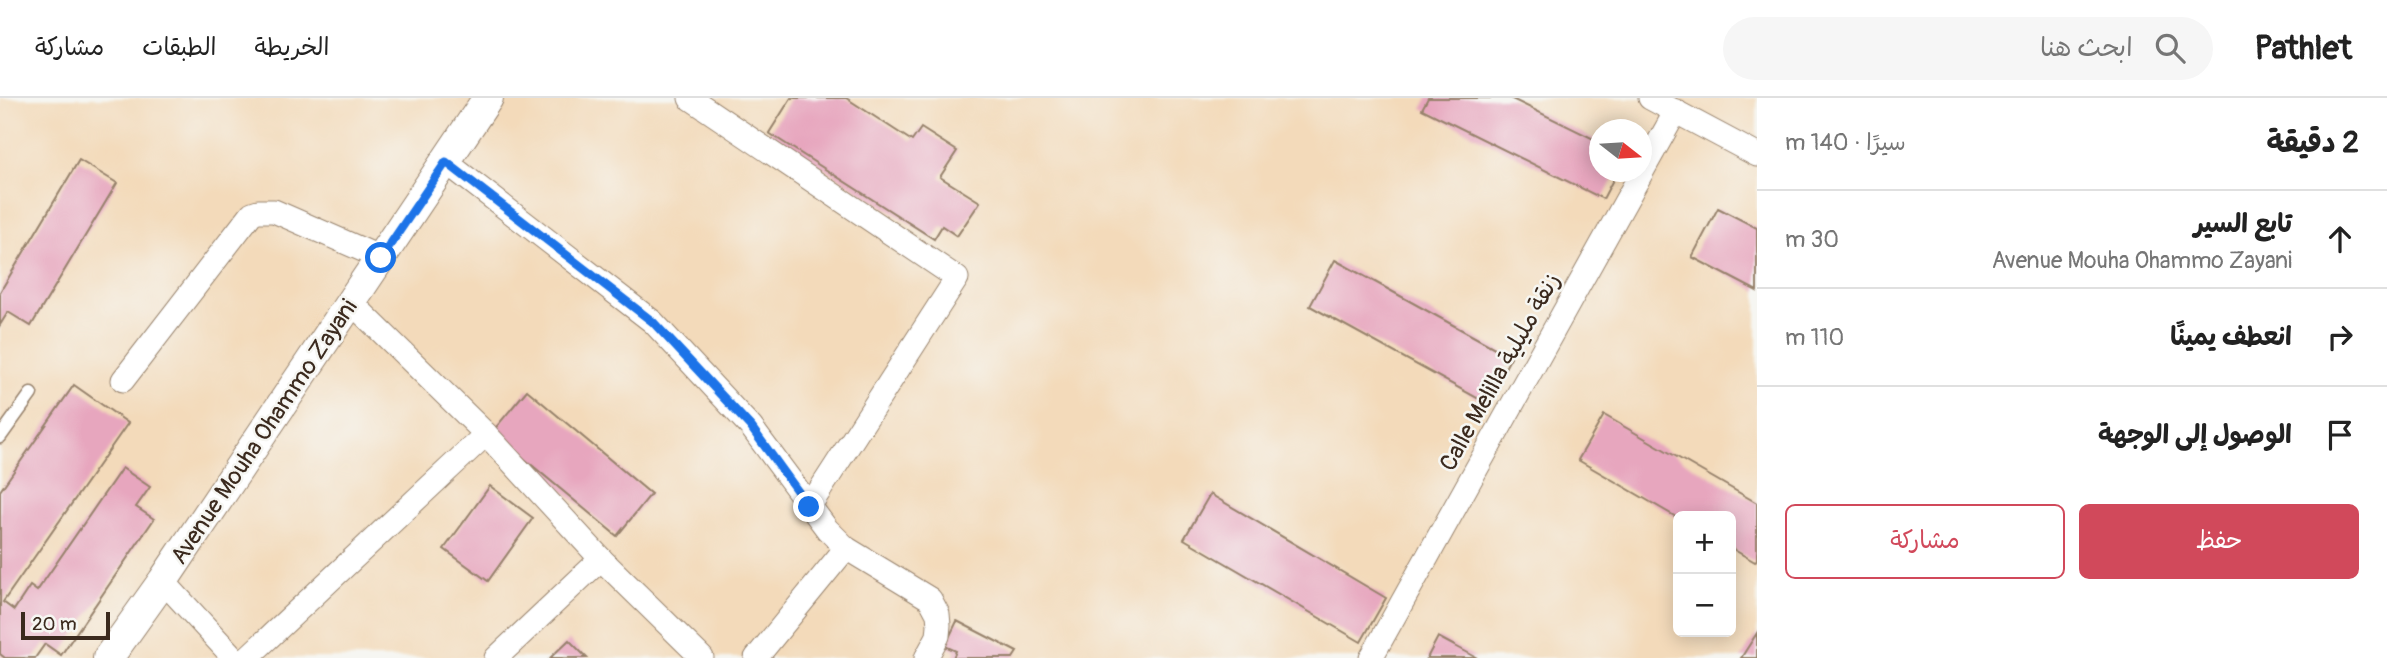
<!DOCTYPE html>
<html lang="ar">
<head>
<meta charset="utf-8">
<style>
  body { margin:0; font-family:Pangolin,"Playpen Sans Arabic",sans-serif; background:#f6f6f6; color:#222; direction:rtl }
  .controls { position:absolute; right:21px; bottom:21px; display:grid; overflow:hidden; border-radius:10px; box-shadow:0 4px 18px #0003 }
  .controls button { width:63px; height:63px; display:grid; place-items:center; padding:0; border:0; border-bottom:2px solid #e0e0e0; background:#fff; color:#222; font:35px sans-serif }
  .compass { position:absolute; left:1589px; top:21px; width:63px; height:63px; border-radius:50%; background:#fff; box-shadow:0 4px 18px #0003; rotate:107deg }
  .scale { position:absolute; left:21px; bottom:18px; width:89px; box-sizing:border-box; padding-left:7px; border:4px solid #3b2a1e; border-top:0; font-size:19px; line-height:24px; white-space:nowrap; color:#3b2a1e; -webkit-text-stroke:5px #f6f6f2; paint-order:stroke }
  .stop { position:absolute; width:21px; height:21px; margin:-16px; border:5px solid #1a73e8; border-radius:50%; background:#fff }
  .stop.end { background:#1a73e8; border-color:#fff; box-shadow:0 2px 7px #0008 }
  .list { margin:0; padding:0; list-style:none }
  h2 { display:flex; justify-content:space-between; align-items:center; height:91px; margin:0; padding:0 28px; font-size:30px }
  h2 small { font-size:23px; font-weight:400; color:#767676 }
  .list li { display:grid; grid-template-columns:46px 1fr auto; gap:21px; align-items:center; box-sizing:border-box; height:98px; padding:0 28px; border-top:2px solid #e0e0e0 }
  .list b { display:block; font-size:26px; white-space:nowrap }
  .list p { margin:0; font-size:23px; white-space:nowrap; color:#767676 }
  .list em { font-size:23px; font-style:normal; color:#767676 }
  .actions { display:flex; gap:14px; padding:21px 28px }
  .actions a { flex:1; padding:16px 0; border:2px solid #d1495b; border-radius:10px; text-align:center; font-size:24px; color:#d1495b }
  .actions .main { background:#d1495b; color:#fff }
  .icon { flex:none; width:38px; height:38px; fill:none; stroke:currentColor; stroke-width:2; stroke-linecap:round; stroke-linejoin:round }
  .map { position:relative; flex:none; width:1757px; height:560px; overflow:hidden; direction:ltr }
  header { display:flex; align-items:center; gap:42px; box-sizing:border-box; height:98px; padding:0 35px; background:#fff; border-bottom:2px solid #e0e0e0 }
  header strong { font-size:33px }
  nav { display:flex; gap:38px; margin-inline-start:auto; font-size:24px }
  .search { width:490px; height:63px; background:#f6f6f6; display:flex; align-items:center; gap:18px; box-sizing:border-box; padding:0 24px; border-radius:38px; color:#767676; font-size:26px }
  main { display:flex }
  aside { flex:1; background:#fff }
  .map>svg:first-child { display:block }
  .building { fill:#e7a6be }
  .lines { fill:none; stroke-linecap:round; stroke-linejoin:round }
  .service-casing { stroke:#97826c; stroke-width:15 }
  .minor-casing { stroke:#97826c; stroke-width:25 }
  .tertiary-casing { stroke:#97826c; stroke-width:32 }
  .service { stroke:#fff; stroke-width:12 }
  .minor { stroke:#fff; stroke-width:23 }
  .tertiary { stroke:#fff; stroke-width:30 }
  .route { stroke:#1a73e8; stroke-width:9 }
  .labels { text-anchor:middle; dominant-baseline:central; stroke-width:5; stroke-linejoin:round; paint-order:stroke }
  .street-label { font-size:24px; fill:#3b2a1e; stroke:#f6f6f2 }
</style>
</head>
<body>
<header>
<strong>Pathlet</strong>
<div class="search"><svg class="icon" aria-label="search" viewBox="0 0 24 24"><circle cx="10" cy="10" r="6"/><path d="M15 15l6 6"/></svg>ابحث هنا</div>
<nav><a>الخريطة</a><a>الطبقات</a><a>مشاركة</a></nav>
</header>
<main>
<aside>
<h2>2 دقيقة<small>سيرًا · 140 m</small></h2>
<ul class="list">
<li><svg class="icon" aria-label="ahead" viewBox="0 0 24 24"><path d="M12 20V5M6 11l6-6 6 6"/></svg><div><b>تابع السير</b><p>Avenue Mouha Ohammo Zayani</p></div><em>30 m</em></li>
<li><svg class="icon" aria-label="right" viewBox="0 0 24 24"><path d="M7 20v-9h11M14 6l5 5-5 5"/></svg><div><b>انعطف يمينًا</b></div><em>110 m</em></li>
<li><svg class="icon" aria-label="arrive" viewBox="0 0 24 24"><path d="M6 21V4h12l-3 4 3 4H6"/></svg><div><b>الوصول إلى الوجهة</b></div></li>
</ul>
<div class="actions"><a class="main">حفظ</a><a>مشاركة</a></div>
</aside>
<div class="map">
<svg width="1757" height="560" viewBox="0 0 1757 560">
  <rect width="100%" height="100%" fill="#f6f6f2"/>
  <filter id="ink" filterUnits="userSpaceOnUse"><feTurbulence type="fractalNoise" baseFrequency=".0143" numOctaves="2"/><feDisplacementMap in="SourceGraphic" scale="14" xChannelSelector="R" yChannelSelector="G"/><feConvolveMatrix kernelMatrix="1 2 1 2 8 2 1 2 1" color-interpolation-filters="sRGB"/></filter>
  <filter id="wash" filterUnits="userSpaceOnUse"><feTurbulence type="fractalNoise" baseFrequency=".00686" numOctaves="4" result="noise"/><feDisplacementMap in="SourceGraphic" scale="28" xChannelSelector="R" yChannelSelector="G"/><feGaussianBlur stdDeviation="1.57" result="paint"/><feColorMatrix in="noise" values="0 0 0 0 0 0 0 0 0 0 0 0 0 0 0 0 0 1.4 0 .05"/><feComposite in="paint" operator="in"/></filter>
  <g filter="url(#wash)">
    <rect width="100%" height="100%" fill="#f3daba"/>
    <g id="blocks">
      <g class="building">
        <path d="M791 0H846L912 43 921 30 957 53 940 79 980 104 957 138 942 128 934 141 769 35Z"/>
        <path d="M1428 0H1510L1600 44V74H1617L1603 101 1422 11Z"/>
        <path d="M79 62 117 85 31 228 8 214 0 227V194Z"/>
        <path d="M1718 110 1757 130V193L1692 159Z"/>
        <path d="M1335 162 1511 259 1486 305 1310 208Z"/>
        <path d="M74 287 128 325 3 504 14 512 30 488 37 493 122 370 150 389 136 409 154 421 61 557 45 546 35 560H5L0 556V393Z"/>
        <path d="M527 292 651 396 617 438 492 334Z"/>
        <path d="M1604 317 1757 405V461L1755 464 1731 450V418L1678 420 1578 362Z"/>
        <path d="M490 388 533 420 488 483 444 451Z"/>
        <path d="M1210 396 1386 500 1361 544 1184 441Z"/>
        <path d="M957 523 1017 554 1013 560H953L956 553 945 548Z"/>
        <path d="M1757 535V560H1741Z"/>
        <path d="M1438 539 1477 560H1427Z"/>
        <path d="M569 542 587 560H550Z"/>
      </g>
    </g>
  </g>
  <g filter="url(#ink)">
    <use href="#blocks" fill-opacity="0" stroke="#97826c" stroke-width="2"/>
    <g class="lines">
      <defs>
        <path id="service" d="M0 339 31 296"/>
        <g id="minor">
          <path d="M690 0 957 180 809 409"/>
          <path d="M1650 0 1757 57"/>
          <path d="M446 64 653 224 751 329 827 431 846 450 930 501 938 516 939 527 938 538 926 560"/>
          <path d="M352 205 486 336 601 461 702 560"/>
          <path d="M123 282 252 115 258 113H274L381 160"/>
          <path d="M163 483 234 560"/>
          <path d="M247 560 486 336"/>
          <path d="M496 560 601 461"/>
          <path d="M756 560 846 450"/>
          <path d="M1371 560 1676 13"/>
        </g>
        <path id="tertiary" d="M108 560 163 483 488 0"/>
      </defs>
      <use href="#service" class="service-casing"/>
      <use href="#minor" class="minor-casing"/>
      <use href="#tertiary" class="tertiary-casing"/>
      <use href="#service" class="service"/>
      <use href="#minor" class="minor"/>
      <use href="#tertiary" class="tertiary"/>
    </g>
  </g>
  <g class="lines" filter="url(#ink)">
    <path class="route" d="M381 160 446 64 653 224 751 329 809 409"/>
  </g>
  <g class="labels">
    <g class="street-label">
      <text transform="translate(1500 274) rotate(-61)">Calle Melilla زنقة مليلية</text>
      <text transform="translate(264 334) rotate(-56)">Avenue Mouha Ohammo Zayani</text>
    </g>
  </g>
</svg>
<div class="controls">
<button>+</button>
<button>−</button>
</div>
<svg class="compass" viewBox="-18 -18 36 36"><path d="M0-13l5 13h-10z" fill="#e53935"/><path d="M0 13l5-13h-10z" fill="#767676"/></svg>
<div class="scale">20 m</div>
<div class="stop" style="left:381px;top:160px"></div>
<div class="stop end" style="left:809px;top:409px"></div>
</div>
</main>
</body>
</html>
